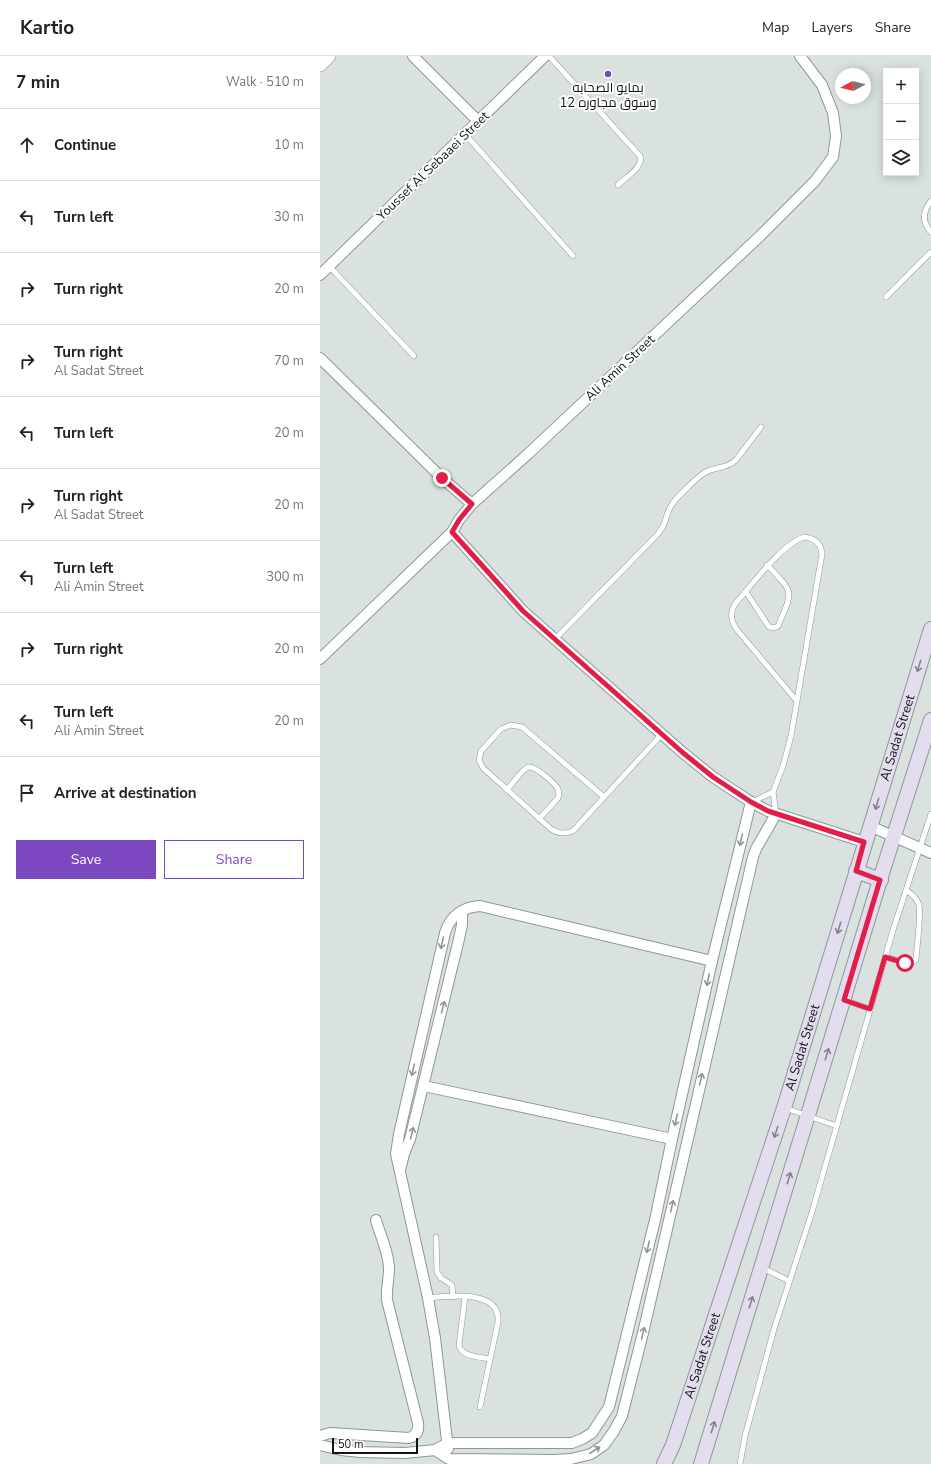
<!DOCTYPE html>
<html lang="en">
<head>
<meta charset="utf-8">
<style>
  body { margin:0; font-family:"Nunito Sans",Cairo,sans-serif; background:#f2f2f2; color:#222 }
  .controls { position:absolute; right:12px; top:12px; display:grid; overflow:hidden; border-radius:0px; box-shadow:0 2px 10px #0003 }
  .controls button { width:36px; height:36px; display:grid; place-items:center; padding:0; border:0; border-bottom:1px solid #e0e0e0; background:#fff; color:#222; font:20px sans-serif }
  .compass { position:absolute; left:515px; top:12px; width:36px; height:36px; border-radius:50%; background:#fff; box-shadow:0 2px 10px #0003; rotate:262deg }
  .scale { position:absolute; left:12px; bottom:10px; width:86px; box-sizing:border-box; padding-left:4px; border:2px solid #101312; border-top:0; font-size:11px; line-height:14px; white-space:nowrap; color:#101312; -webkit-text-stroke:3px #fff; paint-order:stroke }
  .stop { position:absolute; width:12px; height:12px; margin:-9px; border:3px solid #e11d48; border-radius:50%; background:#fff }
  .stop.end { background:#e11d48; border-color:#fff; box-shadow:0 1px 4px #0008 }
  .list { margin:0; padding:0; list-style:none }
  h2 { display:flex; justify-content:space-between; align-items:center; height:52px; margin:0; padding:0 16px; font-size:17px }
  h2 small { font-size:13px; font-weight:400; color:#767676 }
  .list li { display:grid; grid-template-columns:26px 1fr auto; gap:12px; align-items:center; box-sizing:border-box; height:72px; padding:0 16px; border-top:1px solid #e0e0e0 }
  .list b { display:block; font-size:15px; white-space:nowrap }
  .list p { margin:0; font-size:13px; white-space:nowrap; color:#767676 }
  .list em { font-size:13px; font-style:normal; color:#767676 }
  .actions { display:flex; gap:8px; padding:12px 16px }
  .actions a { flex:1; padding:9px 0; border:1px solid #7c48c0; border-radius:0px; text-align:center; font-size:14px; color:#7c48c0 }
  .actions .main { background:#7c48c0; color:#fff }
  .icon { flex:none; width:22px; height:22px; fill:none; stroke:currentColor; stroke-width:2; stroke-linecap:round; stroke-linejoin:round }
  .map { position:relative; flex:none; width:611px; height:1408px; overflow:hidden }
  header { display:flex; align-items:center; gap:24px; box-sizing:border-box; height:56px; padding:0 20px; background:#fff; border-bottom:1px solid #e0e0e0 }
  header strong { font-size:19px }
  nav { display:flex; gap:22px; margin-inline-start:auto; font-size:14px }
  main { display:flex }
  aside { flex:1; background:#fff }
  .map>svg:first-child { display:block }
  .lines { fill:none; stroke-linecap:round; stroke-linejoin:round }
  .service-casing { stroke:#8f9794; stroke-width:6 }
  .minor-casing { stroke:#8f9794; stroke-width:12 }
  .tertiary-casing { stroke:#8f9794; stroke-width:14 }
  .secondary-casing { stroke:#8f9794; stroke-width:16 }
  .service { stroke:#fff; stroke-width:5 }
  .minor { stroke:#fff; stroke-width:10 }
  .tertiary { stroke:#fff; stroke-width:13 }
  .secondary { stroke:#e4ddef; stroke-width:14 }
  .oneway { stroke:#85828c }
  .oneway2 { stroke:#939594 }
  .route { stroke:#e11d48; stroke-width:5 }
  .poi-dot { fill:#7c48c0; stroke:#fff; stroke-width:1.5 }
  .labels { text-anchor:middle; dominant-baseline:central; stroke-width:4; stroke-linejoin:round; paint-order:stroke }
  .poi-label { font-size:13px; fill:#101312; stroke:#fff }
  .street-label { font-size:13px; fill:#101312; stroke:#fff }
</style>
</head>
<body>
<header>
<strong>Kartio</strong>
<nav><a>Map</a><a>Layers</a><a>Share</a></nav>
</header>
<main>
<aside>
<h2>7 min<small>Walk · 510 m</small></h2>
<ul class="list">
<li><svg class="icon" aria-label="ahead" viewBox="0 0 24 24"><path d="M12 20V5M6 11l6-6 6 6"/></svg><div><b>Continue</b></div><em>10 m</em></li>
<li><svg class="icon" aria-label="left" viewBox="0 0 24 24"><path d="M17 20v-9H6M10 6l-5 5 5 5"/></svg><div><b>Turn left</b></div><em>30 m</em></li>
<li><svg class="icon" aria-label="right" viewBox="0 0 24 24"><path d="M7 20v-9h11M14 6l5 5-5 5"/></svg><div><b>Turn right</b></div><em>20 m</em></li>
<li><svg class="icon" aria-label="right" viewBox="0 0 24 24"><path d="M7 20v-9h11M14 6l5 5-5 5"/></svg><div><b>Turn right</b><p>Al Sadat Street</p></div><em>70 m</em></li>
<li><svg class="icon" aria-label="left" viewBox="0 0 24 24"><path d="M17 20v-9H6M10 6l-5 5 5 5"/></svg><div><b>Turn left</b></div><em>20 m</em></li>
<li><svg class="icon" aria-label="right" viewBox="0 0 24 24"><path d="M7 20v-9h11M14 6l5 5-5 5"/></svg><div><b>Turn right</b><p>Al Sadat Street</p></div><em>20 m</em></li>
<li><svg class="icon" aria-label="left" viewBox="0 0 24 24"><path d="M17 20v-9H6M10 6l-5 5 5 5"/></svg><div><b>Turn left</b><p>Ali Amin Street</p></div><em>300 m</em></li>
<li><svg class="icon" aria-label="right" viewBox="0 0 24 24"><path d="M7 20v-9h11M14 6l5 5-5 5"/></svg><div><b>Turn right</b></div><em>20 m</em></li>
<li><svg class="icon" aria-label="left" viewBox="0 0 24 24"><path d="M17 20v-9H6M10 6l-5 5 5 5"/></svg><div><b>Turn left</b><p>Ali Amin Street</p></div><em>20 m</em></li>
<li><svg class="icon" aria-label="arrive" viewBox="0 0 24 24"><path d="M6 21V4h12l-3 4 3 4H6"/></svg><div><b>Arrive at destination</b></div></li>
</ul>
<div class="actions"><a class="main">Save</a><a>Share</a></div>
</aside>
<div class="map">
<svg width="611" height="1408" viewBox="0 0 611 1408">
  <rect width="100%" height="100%" fill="#dae2e0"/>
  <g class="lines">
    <defs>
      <g id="service">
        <path d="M229 0 320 100C324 111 306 121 298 129"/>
        <path d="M145 78 253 200"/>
        <path d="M611 145C602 156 602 166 611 176"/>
        <path d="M9 210 94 300"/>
        <path d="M566 241 611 196"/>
        <path d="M426 536 449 571 454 572 458 570C473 534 475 538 447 509"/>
        <path d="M235 583 338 478C347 467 345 460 351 450 355 442 377 422 384 417 395 410 405 414 416 404L441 371"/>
        <path d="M187 734C192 728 202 713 209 711 215 710 235 727 238 733 239 736 239 739 238 742L219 763"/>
        <path d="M284 741 202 671 191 669 181 673 161 695 159 704 163 712 231 773C238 778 244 778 253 775L342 678"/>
        <path d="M432 746 453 736"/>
        <path d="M456 758 453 736 463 710 471 680 502 498C501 487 495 482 484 481 462 488 431 530 415 548 409 558 411 566 418 575L476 644"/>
        <path d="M565 901 591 908 596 903C597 891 601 859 599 849 597 842 592 838 586 834"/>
        <path d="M524 944 550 953"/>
        <path d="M465 1052 517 1070"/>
        <path d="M116 1181 117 1216 121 1222 132 1229 133 1241"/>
        <path d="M443 1212 469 1225"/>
        <path d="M145 1241 139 1289C141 1301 161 1301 170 1303"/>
        <path d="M108 1242C129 1240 181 1233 178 1266L160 1351"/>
        <path d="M420 1408 425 1380 454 1273 492 1156 573 874 611 758"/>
      </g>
      <g id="minor">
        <path d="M93 0 158 65"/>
        <path d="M0 219 225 0"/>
        <path d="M0 302 122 422 152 448 208 398 440 180 495 125 513 101 516 80 513 57 502 29 480 0"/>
        <path d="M132 476 203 555 362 696 393 721 431 746 448 755 544 786"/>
        <path d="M0 603 132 476 139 464 152 448"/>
        <path d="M550 770 611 797"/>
        <path d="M104 1030 352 1083"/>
        <path d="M80 1114 84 1098 90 1083 139 883 142 869V855"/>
        <path d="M0 1380 10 1377 89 1382C96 1380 99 1375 98 1367L67 1244C66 1233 69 1224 69 1213 69 1197 60 1179 56 1164"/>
        <path d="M0 1389 21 1394 40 1396 85 1397 115 1394 128 1387H252L262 1383 272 1377 289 1351 335 1164 352 1083 392 905 431 746"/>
        <path d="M128 1393 115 1282 108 1242 76 1098 79 1078 125 877C130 860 143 851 160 850L392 905"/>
        <path d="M115 1394 129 1403 234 1404 251 1403 271 1398 284 1389 294 1375 302 1360 323 1277 433 801 436 793 456 758"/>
      </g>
      <path id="tertiary" d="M0 9 9 0"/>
      <g id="secondary">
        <path d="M536 815 561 824"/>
        <path id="s1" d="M344 1408 353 1389 464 1052 611 573"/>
        <path d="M381 1408 564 811 611 664"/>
      </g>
    </defs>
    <use href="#service" class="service-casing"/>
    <use href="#minor" class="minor-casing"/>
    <use href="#tertiary" class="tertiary-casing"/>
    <use href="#secondary" class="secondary-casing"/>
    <use href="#service" class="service"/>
    <use href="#minor" class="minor"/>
    <use href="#tertiary" class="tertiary"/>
    <use href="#secondary" class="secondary"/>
  </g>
  <defs><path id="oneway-shaft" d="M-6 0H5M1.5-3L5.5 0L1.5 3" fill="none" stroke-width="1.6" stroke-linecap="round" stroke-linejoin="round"/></defs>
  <g class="oneway">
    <use href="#oneway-shaft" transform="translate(599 610) rotate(107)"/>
    <use href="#oneway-shaft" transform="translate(557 748) rotate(107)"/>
    <use href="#oneway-shaft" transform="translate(519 872) rotate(107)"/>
    <use href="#oneway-shaft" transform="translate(507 998) rotate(-73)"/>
    <use href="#oneway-shaft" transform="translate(456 1076) rotate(108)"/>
    <use href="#oneway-shaft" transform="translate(469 1122) rotate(-73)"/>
    <use href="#oneway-shaft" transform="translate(431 1246) rotate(-73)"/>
    <use href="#oneway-shaft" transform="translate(393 1371) rotate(-73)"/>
  </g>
  <g class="oneway2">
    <use href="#oneway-shaft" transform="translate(421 784) rotate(103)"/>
    <use href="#oneway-shaft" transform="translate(122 887) rotate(103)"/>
    <use href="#oneway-shaft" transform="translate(388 924) rotate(102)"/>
    <use href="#oneway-shaft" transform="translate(123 951) rotate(-76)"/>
    <use href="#oneway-shaft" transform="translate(93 1014) rotate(103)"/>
    <use href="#oneway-shaft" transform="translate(381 1023) rotate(-77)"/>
    <use href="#oneway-shaft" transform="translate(356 1064) rotate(103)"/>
    <use href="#oneway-shaft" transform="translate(92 1077) rotate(-76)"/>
    <use href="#oneway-shaft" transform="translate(352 1150) rotate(-77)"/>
    <use href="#oneway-shaft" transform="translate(328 1191) rotate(103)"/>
    <use href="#oneway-shaft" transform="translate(323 1277) rotate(-77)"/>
    <use href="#oneway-shaft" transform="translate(275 1394) rotate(-33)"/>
  </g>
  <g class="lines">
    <path class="route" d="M122 422 152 448 139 464 132 476 203 555 362 696 393 721 431 746 448 755 544 786 536 815 560 824 524 944 550 953 565 901 585 907"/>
  </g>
  <circle class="poi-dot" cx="288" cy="18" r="4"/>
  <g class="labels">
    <g class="poi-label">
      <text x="288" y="32">بمايو الصحابه<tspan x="288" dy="15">وسوق مجاوره 12</tspan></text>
    </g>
    <g class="street-label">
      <text transform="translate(113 110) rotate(-44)">Youssef Al Sebaaei Street</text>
      <text transform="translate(300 312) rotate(-43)">Ali Amin Street</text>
      <text stroke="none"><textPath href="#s1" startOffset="763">Al Sadat Street</textPath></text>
      <text stroke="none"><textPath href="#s1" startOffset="439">Al Sadat Street</textPath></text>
      <text stroke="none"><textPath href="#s1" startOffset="115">Al Sadat Street</textPath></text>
    </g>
  </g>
</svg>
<div class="controls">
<button>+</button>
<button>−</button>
<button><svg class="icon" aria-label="layers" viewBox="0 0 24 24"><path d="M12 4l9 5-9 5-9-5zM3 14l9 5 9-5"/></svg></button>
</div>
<svg class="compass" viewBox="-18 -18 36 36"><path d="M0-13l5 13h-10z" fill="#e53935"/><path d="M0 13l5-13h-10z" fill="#767676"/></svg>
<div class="scale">50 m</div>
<div class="stop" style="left:585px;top:907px"></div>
<div class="stop end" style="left:122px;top:422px"></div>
</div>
</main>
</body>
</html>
